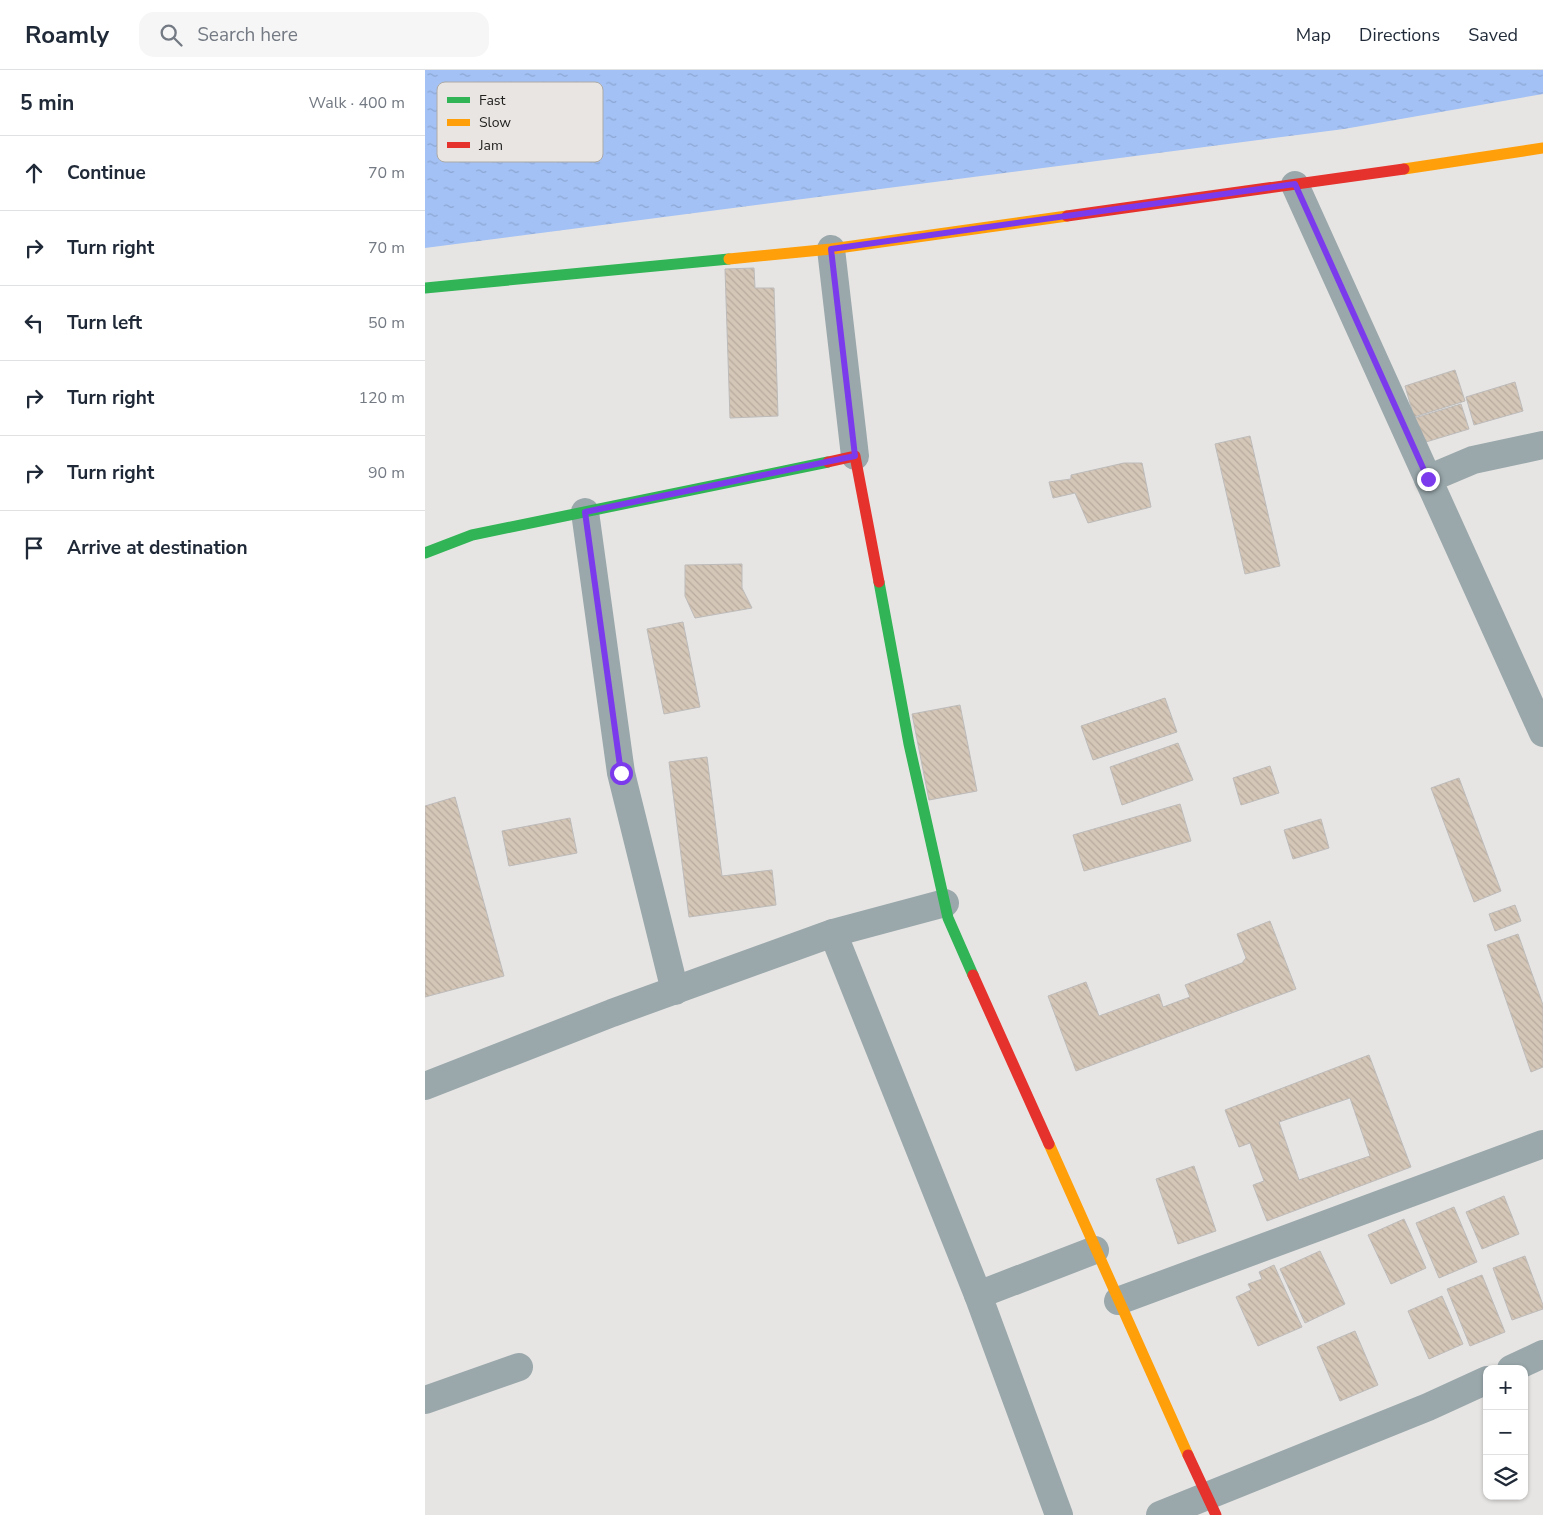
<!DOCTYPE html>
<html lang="en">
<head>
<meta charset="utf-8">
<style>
  body { margin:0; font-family:"Nunito Sans",sans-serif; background:#f6f6f7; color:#1f2937 }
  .controls { position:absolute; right:15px; bottom:15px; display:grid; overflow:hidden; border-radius:10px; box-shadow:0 1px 4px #0004 }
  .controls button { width:45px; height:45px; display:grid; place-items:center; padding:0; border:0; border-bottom:1px solid #e0e1e3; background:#fff; color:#1f2937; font:25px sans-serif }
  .stop { position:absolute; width:15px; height:15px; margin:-11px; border:4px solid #7c3aed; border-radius:50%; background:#fff }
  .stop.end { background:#7c3aed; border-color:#fff; box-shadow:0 1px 5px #0008 }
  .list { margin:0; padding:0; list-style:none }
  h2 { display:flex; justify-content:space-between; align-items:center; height:65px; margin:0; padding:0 20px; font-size:21px }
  h2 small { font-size:16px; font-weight:400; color:#747a83 }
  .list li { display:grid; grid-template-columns:32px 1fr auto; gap:15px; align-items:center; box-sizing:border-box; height:75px; padding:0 20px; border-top:1px solid #e0e1e3 }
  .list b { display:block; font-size:19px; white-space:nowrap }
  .list em { font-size:16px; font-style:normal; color:#747a83 }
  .icon { flex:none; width:28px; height:28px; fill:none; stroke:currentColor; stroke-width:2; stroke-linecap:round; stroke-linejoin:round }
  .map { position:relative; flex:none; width:1118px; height:1445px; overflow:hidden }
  header { display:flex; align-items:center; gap:30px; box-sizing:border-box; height:70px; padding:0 25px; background:#fff; border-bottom:1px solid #e0e1e3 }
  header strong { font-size:24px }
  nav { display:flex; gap:28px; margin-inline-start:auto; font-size:18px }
  .search { width:350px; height:45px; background:#f6f6f7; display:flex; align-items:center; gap:12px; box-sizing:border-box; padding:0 18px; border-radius:15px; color:#747a83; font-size:19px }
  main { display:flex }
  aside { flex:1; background:#fff }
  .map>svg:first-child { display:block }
  .water { fill:url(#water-ripples) }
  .building { fill:url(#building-back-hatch); stroke:#bdbbba; fill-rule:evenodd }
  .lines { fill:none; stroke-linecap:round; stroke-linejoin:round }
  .street { stroke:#9aa8ac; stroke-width:28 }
  .fast { stroke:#30b455; stroke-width:11 }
  .slow { stroke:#ff9f0a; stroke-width:11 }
  .jam { stroke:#e5322d; stroke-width:11 }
  .route { stroke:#7c3aed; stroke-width:6 }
  .key { fill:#e8e5e2; stroke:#acaaa8; stroke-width:1 }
  .key-label { font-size:14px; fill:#21201f }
</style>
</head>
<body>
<header>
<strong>Roamly</strong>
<div class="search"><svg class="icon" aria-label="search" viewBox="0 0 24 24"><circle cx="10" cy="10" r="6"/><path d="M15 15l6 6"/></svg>Search here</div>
<nav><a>Map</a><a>Directions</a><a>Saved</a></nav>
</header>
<main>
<aside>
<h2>5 min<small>Walk · 400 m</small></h2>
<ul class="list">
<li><svg class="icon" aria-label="ahead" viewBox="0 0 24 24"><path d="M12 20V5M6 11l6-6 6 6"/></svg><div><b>Continue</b></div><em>70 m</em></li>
<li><svg class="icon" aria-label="right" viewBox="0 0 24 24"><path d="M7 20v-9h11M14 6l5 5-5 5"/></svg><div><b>Turn right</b></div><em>70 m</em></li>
<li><svg class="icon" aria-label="left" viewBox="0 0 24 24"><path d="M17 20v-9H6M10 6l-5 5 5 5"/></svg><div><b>Turn left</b></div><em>50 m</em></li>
<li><svg class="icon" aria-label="right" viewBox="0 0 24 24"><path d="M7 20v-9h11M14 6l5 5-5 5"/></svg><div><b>Turn right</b></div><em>120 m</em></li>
<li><svg class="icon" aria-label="right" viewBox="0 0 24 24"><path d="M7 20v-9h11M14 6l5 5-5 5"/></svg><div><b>Turn right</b></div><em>90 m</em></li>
<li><svg class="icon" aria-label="arrive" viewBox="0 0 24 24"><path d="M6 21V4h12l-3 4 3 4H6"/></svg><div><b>Arrive at destination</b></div></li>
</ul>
</aside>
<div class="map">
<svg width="1118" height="1445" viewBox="0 0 1118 1445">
  <defs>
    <pattern id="water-ripples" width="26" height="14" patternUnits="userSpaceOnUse" patternTransform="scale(1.25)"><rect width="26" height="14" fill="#a3c1f5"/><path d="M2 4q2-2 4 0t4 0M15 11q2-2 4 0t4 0" fill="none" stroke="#8ca6d2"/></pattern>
    <pattern id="building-back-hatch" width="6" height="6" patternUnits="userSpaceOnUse" patternTransform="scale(1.25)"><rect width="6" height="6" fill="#d5c7b8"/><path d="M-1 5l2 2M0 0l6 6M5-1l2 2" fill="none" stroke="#b7ab9e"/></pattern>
  </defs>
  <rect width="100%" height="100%" fill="#e7e5e3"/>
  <path class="water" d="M0 0H1118V24L919 59 0 178Z"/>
  <g class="building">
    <path d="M329 198 330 218H349L353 346 305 348 300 199Z"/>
    <path d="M1030 300 1040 331 989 347 980 316Z"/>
    <path d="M1090 312 1098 341 1049 355 1041 327Z"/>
    <path d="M1036 334 1044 359 991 375 983 350Z"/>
    <path d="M825 366 855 496 820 504 790 374Z"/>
    <path d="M699 393H717L726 437 663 453 650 423 628 428 624 412 646 409V405Z"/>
    <path d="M317 494V518L327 538 270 548 260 526V495Z"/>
    <path d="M258 552 275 637 239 644 222 559Z"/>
    <path d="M740 628 752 662 668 690 656 656Z"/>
    <path d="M535 635 552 721 504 730 487 644Z"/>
    <path d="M753 673 768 710 697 735 685 697Z"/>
    <path d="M282 687 297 806 347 800 351 835 264 847 244 692Z"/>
    <path d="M845 696 854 723 816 735 808 708Z"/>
    <path d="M1034 708 1076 821 1049 832 1006 718Z"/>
    <path d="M30 727 79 906 0 927V736Z"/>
    <path d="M755 734 766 771 659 801 648 765Z"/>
    <path d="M145 748 152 783 84 796 77 761Z"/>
    <path d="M896 749 904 778 868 789 859 760Z"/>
    <path d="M1090 835 1096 851 1070 861 1064 844Z"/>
    <path d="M845 851 871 919 651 1001 623 926 661 912 674 946 734 924 738 937 765 927 760 915 817 893 821 888 812 864Z"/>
    <path d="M1093 864 1118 935V997L1106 1002 1062 875Z"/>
    <path d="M944 985 986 1097 842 1151 828 1115 839 1111 825 1073 814 1077 800 1040ZM925 1028 945 1086 874 1110 854 1052Z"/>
    <path d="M769 1096 791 1161 753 1174 731 1109Z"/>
    <path d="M1079 1126 1094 1164 1057 1179 1041 1142Z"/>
    <path d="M1029 1137 1052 1192 1014 1208 991 1153Z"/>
    <path d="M979 1149 1001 1198 966 1214 943 1165Z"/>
    <path d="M895 1181 920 1234 880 1253 855 1199Z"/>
    <path d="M1100 1186 1118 1235V1239L1087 1250 1068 1198Z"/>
    <path d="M849 1195 877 1257 833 1276 811 1227 826 1220 823 1214 837 1209 834 1202Z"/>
    <path d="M1057 1205 1080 1262 1045 1276 1022 1219Z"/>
    <path d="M1017 1226 1038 1274 1004 1289 983 1241Z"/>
    <path d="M930 1261 953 1315 915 1331 892 1277Z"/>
  </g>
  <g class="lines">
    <g class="street">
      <path d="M870 115 1118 663"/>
      <path d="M406 179 430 386"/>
      <path d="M1003 409 1048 390 1118 375"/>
      <path d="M160 442 196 703 250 921"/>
      <path d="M408 863 553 1225"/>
      <path d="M0 1016 187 943 408 863 520 833"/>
      <path d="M693 1231 1118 1074"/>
      <path d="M1086 1299 1118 1284"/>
      <path d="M0 1330 94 1297"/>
      <path d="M634 1445 553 1225 670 1180"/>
      <path d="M735 1445 1003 1337 1062 1310"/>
    </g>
    <g class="fast">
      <path d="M0 218 304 189"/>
      <path d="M0 483 47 465 403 392"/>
      <path d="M454 512 484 674 523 848 548 905"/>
    </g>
    <g class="slow">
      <path d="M979 99 1118 78"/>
      <path d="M304 189 406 179 642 146"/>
      <path d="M624 1074 763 1385"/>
    </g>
    <g class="jam">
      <path d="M642 146 979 99"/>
      <path d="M403 392 430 386 454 512"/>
      <path d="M548 905 624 1074"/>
      <path d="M763 1385 791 1445"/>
    </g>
  </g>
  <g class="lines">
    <path class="route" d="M196 703 160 442 430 386 406 179 870 114 1003 409"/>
  </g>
  <rect x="12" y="12" width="166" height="80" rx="8" class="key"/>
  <rect x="22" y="27" width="23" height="6" fill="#30b455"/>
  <rect x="22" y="49" width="23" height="7" fill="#ff9f0a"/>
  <rect x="22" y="72" width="23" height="6" fill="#e5322d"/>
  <g class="key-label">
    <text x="54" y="35">Fast</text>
    <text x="54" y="57">Slow</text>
    <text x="54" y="80">Jam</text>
  </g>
</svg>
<div class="controls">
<button>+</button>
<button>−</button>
<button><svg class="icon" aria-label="layers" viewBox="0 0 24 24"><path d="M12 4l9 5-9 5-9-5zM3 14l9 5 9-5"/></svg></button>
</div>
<div class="stop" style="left:196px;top:703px"></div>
<div class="stop end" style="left:1003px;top:409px"></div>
</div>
</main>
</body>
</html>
